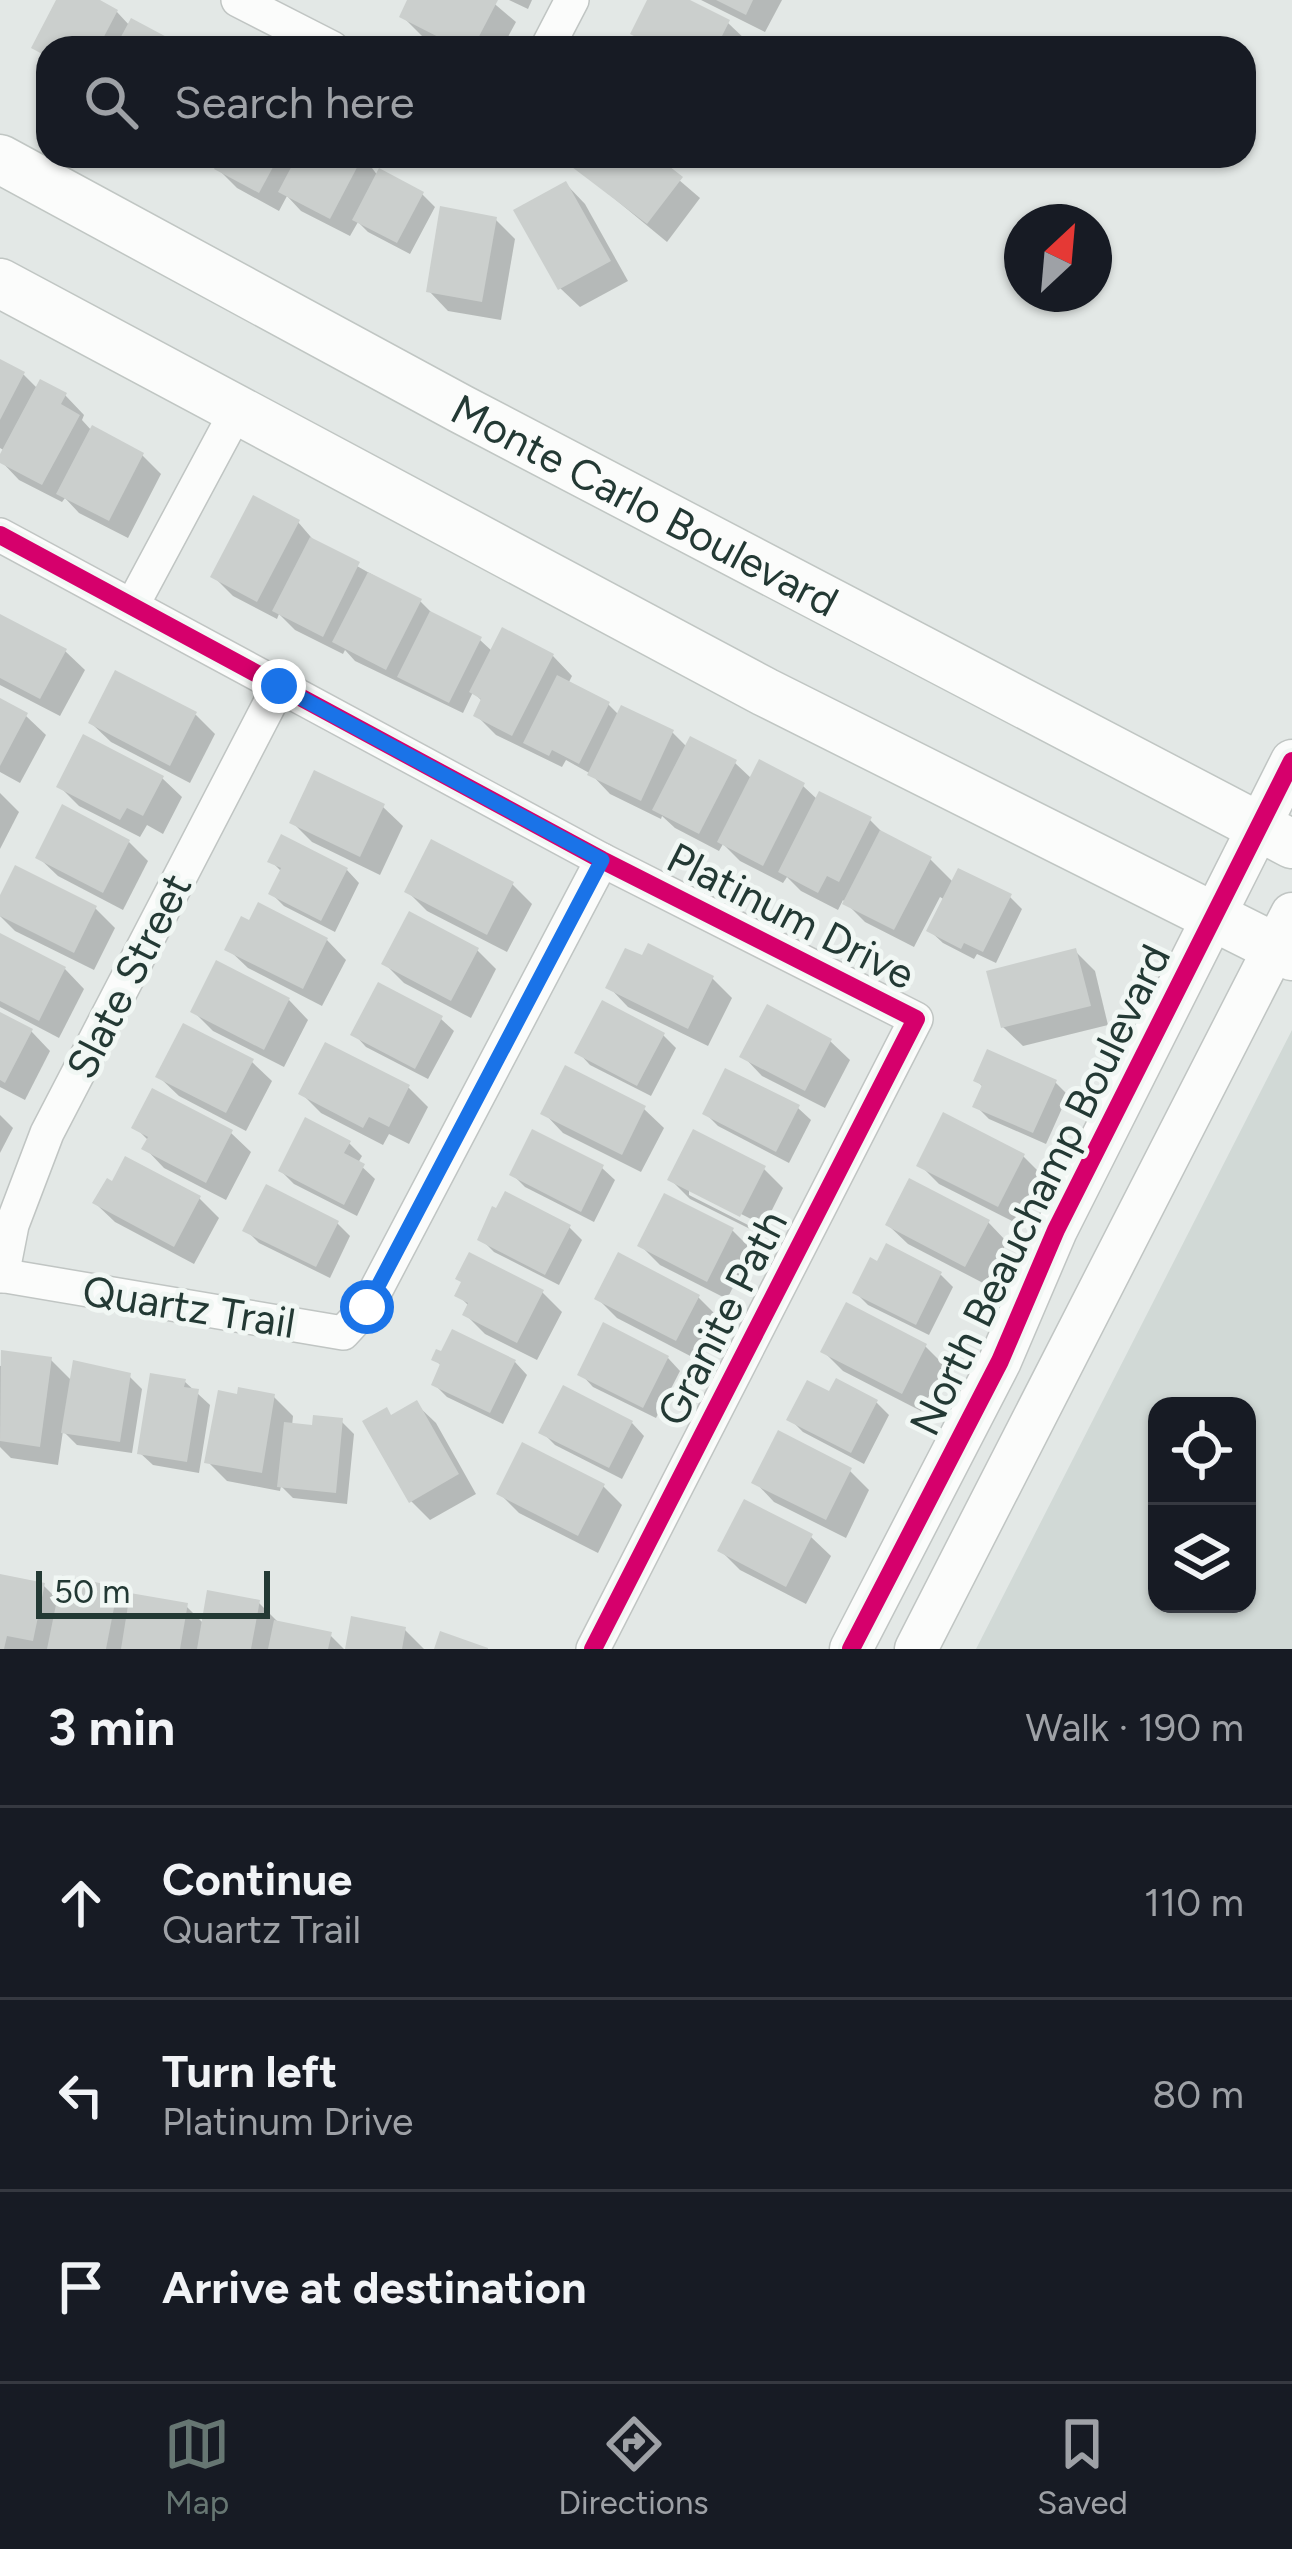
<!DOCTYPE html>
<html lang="en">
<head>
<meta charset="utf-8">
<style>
  body { margin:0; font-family:Figtree,sans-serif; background:#20242c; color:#f1f3f6 }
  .controls { position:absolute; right:36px; bottom:36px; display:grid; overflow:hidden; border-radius:24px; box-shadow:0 3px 9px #0004 }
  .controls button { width:108px; height:108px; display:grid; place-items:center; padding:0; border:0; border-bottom:3px solid #363941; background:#171b24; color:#f1f3f6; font:60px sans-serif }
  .compass { position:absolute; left:1004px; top:204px; width:108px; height:108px; border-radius:50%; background:#171b24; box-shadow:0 3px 9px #0004; rotate:26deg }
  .scale { position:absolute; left:36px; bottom:30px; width:234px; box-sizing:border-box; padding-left:12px; border:6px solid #233934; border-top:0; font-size:33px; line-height:42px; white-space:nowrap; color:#233934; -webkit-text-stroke:9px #f1f7f4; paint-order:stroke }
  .stop { position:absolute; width:36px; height:36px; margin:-27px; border:9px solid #1a73e8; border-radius:50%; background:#fff }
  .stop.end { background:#1a73e8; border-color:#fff; box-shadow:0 3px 12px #0008 }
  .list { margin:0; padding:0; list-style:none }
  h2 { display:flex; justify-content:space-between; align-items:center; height:156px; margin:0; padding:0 48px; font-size:51px }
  h2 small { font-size:39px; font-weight:400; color:#9ea1a6 }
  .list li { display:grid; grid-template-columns:78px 1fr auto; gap:36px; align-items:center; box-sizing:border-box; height:192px; padding:0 48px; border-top:3px solid #363941 }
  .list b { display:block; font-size:45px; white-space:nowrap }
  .list p { margin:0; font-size:39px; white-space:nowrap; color:#9ea1a6 }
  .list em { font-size:39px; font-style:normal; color:#9ea1a6 }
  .icon { flex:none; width:66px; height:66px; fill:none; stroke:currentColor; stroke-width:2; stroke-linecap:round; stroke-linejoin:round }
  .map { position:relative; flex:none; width:1292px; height:1649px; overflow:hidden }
  .search { position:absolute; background:#171b24; box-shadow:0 3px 9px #0004; left:36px; right:36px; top:36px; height:132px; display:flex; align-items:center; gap:30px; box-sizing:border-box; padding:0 42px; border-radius:36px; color:#9ea1a6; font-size:45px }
  .sheet { height:732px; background:#171b24 }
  nav { display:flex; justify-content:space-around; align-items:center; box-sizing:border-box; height:168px; border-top:3px solid #363941; background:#171b24; font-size:33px; color:#9ea1a6 }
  nav a { display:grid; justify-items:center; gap:6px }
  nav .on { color:#667672 }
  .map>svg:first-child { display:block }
  .built { fill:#d1d9d6; fill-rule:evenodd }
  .shadow { fill:#0003; fill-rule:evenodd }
  .building { fill:#cbcfcd }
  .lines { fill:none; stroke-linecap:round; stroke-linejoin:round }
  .minor-casing { stroke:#c0c5c3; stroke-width:36 }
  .tertiary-casing { stroke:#c0c5c3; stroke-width:45 }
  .secondary-casing { stroke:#c0c6c3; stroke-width:51 }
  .minor { stroke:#fbfcfb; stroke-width:33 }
  .tertiary { stroke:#fbfcfb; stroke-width:42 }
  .secondary { stroke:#fbfcfb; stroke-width:48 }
  .cycleway-casing { stroke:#f1f7f4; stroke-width:26 }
  .cycleway { stroke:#d6006c; stroke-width:18 }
  .route { stroke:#1a73e8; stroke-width:15 }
  .labels { text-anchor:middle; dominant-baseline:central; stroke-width:10; stroke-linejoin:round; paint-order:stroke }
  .street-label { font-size:42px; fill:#233934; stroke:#f1f7f4 }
</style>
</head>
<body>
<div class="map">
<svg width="1292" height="1649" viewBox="0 0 1292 1649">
  <rect width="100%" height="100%" fill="#e3e8e6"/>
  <path class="built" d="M1292 1030V1649H976ZM1157 1406H1247V1604H1157Z"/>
  <g class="shadow">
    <path d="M59 0H94L117 12 130 26 178 48H48V61L35 47Z"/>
    <path d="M411 0H490L516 22 502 48H446L422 36 402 16Z"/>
    <path d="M509 0H532L528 9Z"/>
    <path d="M650 0H684L728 23 748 42 745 48H648L633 34Z"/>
    <path d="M701 0H782L765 32Z"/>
    <path d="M224 156H363L378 176 422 194 435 207 410 254 368 232 358 222 350 236 301 211 287 196 279 211 237 188 218 169Z"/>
    <path d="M585 156H651L700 198 667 242 576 167Z"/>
    <path d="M566 184 585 204 628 281 580 307 560 288Z"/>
    <path d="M495 219 515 239 501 320 448 311 429 291Z"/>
    <path d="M0 362 24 375 38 389 65 395 84 415 82 420 92 431 142 455 161 474 128 538 79 513 65 498 62 502 19 480 0 460 5 451 0 448Z"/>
    <path d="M298 522 316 543 421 602 436 617 480 640 493 652 553 656 572 676 568 684 608 704 619 715 622 709 673 733 688 748 735 763 752 779 803 786 818 800 870 820 887 837 930 859 954 883 1010 897 1022 909 996 963 977 954 974 959 943 943 930 931 945 900 940 897 914 947 865 922 843 900 838 910 801 891 787 877 783 883 740 861 723 844 719 851 675 828 662 816 661 819 610 794 591 774 566 760 562 767 496 735 476 715 483 702 473 692 463 713 355 661 345 650 343 654 295 630 279 614 277 619 233 596 214 577Z"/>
    <path d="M0 617 65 651 85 670 60 716 0 685Z"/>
    <path d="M0 701 26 716 46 735 20 783 0 772Z"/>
    <path d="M196 715 215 734 190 783 111 742 91 723Z"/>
    <path d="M162 778 182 797 163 834 147 825 140 837 79 806 59 786Z"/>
    <path d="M0 793 19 812 0 849Z"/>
    <path d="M383 807 403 826 380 875 312 842 292 822Z"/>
    <path d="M129 842 148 861 123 910 58 876 38 857Z"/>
    <path d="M271 861 347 870 359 883 335 932 284 906 271 893 282 872Z"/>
    <path d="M512 884 532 904 507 952 427 911 408 892Z"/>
    <path d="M0 902 95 908 115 928 94 970 15 931 0 916Z"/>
    <path d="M0 939 65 969 84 989 59 1038 0 1007Z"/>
    <path d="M327 940 346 960 322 1006 248 968 228 949Z"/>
    <path d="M477 950 496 969 471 1018 404 983 384 963Z"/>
    <path d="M1076 952 1095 971 1108 1025 1023 1046 1003 1027Z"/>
    <path d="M712 978 732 998 708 1046 628 1007 609 987Z"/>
    <path d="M289 1000 308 1020 284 1067 213 1031 193 1011Z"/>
    <path d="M0 1015 31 1031 50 1051 25 1100 0 1087Z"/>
    <path d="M441 1019 454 1031 428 1079 366 1047 354 1034Z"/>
    <path d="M663 1035 676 1048 651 1096 590 1065 578 1052Z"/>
    <path d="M830 1041 850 1060 825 1108 762 1076 743 1056Z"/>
    <path d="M327 1046 409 1088 428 1107 409 1144 389 1134 383 1145 321 1113 302 1094Z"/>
    <path d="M252 1062 272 1081 246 1131 179 1096 159 1077Z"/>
    <path d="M977 1081 1055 1082 1068 1095 1046 1144 989 1119 976 1106 984 1088Z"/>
    <path d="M798 1108 811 1120 789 1163 718 1126 706 1114Z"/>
    <path d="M644 1109 664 1128 641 1172 563 1133 544 1113Z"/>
    <path d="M0 1115 13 1128 0 1153Z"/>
    <path d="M135 1127 231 1133 251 1152 226 1200 164 1168 145 1148 149 1141Z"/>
    <path d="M349 1143 362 1156 358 1163 375 1179 357 1216 294 1184 281 1171Z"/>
    <path d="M1023 1156 1043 1176 1018 1224 939 1184 920 1165Z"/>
    <path d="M602 1168 615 1180 594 1222 525 1187 512 1174Z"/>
    <path d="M764 1169 783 1188 760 1234 690 1199 671 1180ZM689 1188 755 1221 752 1227 689 1195Z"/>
    <path d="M665 1197 733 1231 752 1250 727 1299 660 1265 641 1246Z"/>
    <path d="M199 1198 219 1218 194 1264 115 1222 95 1203Z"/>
    <path d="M988 1222 1007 1242 985 1284 908 1244 888 1225Z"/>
    <path d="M337 1223 350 1236 330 1278 259 1243 246 1230Z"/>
    <path d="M569 1227 582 1240 559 1285 494 1252 481 1239Z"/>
    <path d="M941 1275 953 1287 929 1335 868 1305 855 1292Z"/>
    <path d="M542 1292 562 1312 537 1360 485 1334 466 1315 470 1307 458 1295Z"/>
    <path d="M698 1297 718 1317 696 1359 617 1318 597 1298Z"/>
    <path d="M925 1346 945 1366 921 1411 843 1371 824 1352Z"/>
    <path d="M668 1358 680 1371 656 1418 593 1387 581 1374Z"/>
    <path d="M435 1359 515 1362 527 1375 503 1424 447 1397 434 1384 442 1367Z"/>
    <path d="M51 1360 73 1382 129 1376 142 1389 132 1453 77 1445 63 1431 58 1465 11 1458 0 1447V1366Z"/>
    <path d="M184 1381 210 1405 199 1473 153 1465 140 1453Z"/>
    <path d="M837 1382 877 1403 889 1415 864 1464 803 1432 790 1419 830 1395Z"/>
    <path d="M274 1397 293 1416 292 1426 315 1428 341 1421 354 1434 347 1504 293 1498 281 1486 280 1491 227 1481 208 1462Z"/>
    <path d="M416 1404 436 1423 476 1494 430 1520 411 1501 392 1417Z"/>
    <path d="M632 1423 644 1436 622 1479 555 1445 542 1432Z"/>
    <path d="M850 1471 869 1490 846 1538 774 1502 755 1482Z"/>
    <path d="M603 1486 622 1505 598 1553 519 1513 499 1493Z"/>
    <path d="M811 1537 831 1556 806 1604 740 1570 721 1551Z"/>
    <path d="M0 1577 43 1585 60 1602 117 1590 132 1604 186 1606 204 1624 259 1603 278 1622 330 1635 344 1649H0Z"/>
    <path d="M405 1630 424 1649H348Z"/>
  </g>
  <g class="building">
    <path d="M56 0H100L118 10 98 48H48V57L31 48Z"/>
    <path d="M407 0H498L473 48H460L399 17Z"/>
    <path d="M647 0H690L730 20 716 48H657L630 34Z"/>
    <path d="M716 0H753L746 15Z"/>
    <path d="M131 18 176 42 173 48H115Z"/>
    <path d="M221 156H279L259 193 214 169Z"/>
    <path d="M297 156H363L330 219 278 192Z"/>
    <path d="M581 156H656L683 177 647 224 572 167Z"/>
    <path d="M379 168 424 192 397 243 352 220Z"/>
    <path d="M566 181 611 261 558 290 513 210Z"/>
    <path d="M440 206 497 217 482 302 426 292Z"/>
    <path d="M0 359 25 372 0 420Z"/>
    <path d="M40 379 67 393 61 404 80 415 42 485 0 463V454Z"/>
    <path d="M92 425 144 453 109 521 56 494Z"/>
    <path d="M253 495 300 520 257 602 210 577Z"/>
    <path d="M310 537 360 562 323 637 272 611Z"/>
    <path d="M368 572 422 599 386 670 332 642Z"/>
    <path d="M430 611 482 637 449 703 397 677Z"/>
    <path d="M0 614 67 649 40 699 0 678Z"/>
    <path d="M502 627 554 654 512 736 473 716 481 699 469 692Z"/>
    <path d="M115 670 197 712 170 766 88 723Z"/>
    <path d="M557 675 610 702 579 764 552 750 549 756 523 743Z"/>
    <path d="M0 698 28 713 0 766Z"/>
    <path d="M621 705 674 730 641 801 587 775Z"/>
    <path d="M83 734 164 776 143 816 127 808 120 820 56 787Z"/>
    <path d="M690 736 737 760 699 834 652 810Z"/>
    <path d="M759 759 805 783 763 866 717 842Z"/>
    <path d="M314 770 385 804 360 857 289 823Z"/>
    <path d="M819 791 872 817 839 882 827 876 818 893 778 872Z"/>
    <path d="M62 804 130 840 103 893 35 858Z"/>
    <path d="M880 830 932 857 894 930 842 904Z"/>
    <path d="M281 834 348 868 321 921 268 894 281 868 267 862Z"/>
    <path d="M431 839 514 882 487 935 404 892Z"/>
    <path d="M15 865 97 906 74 953 0 916V895Z"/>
    <path d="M958 868 1012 894 983 952 964 943 961 949 926 931Z"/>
    <path d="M258 902 328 938 303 989 224 950 241 916 249 920Z"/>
    <path d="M409 911 479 948 451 1001 381 964Z"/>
    <path d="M0 933 66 967 39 1021 0 1001Z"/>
    <path d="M648 943 714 976 688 1029 605 988 625 948 642 955Z"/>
    <path d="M1076 948 1091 1006 1001 1028 986 971Z"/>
    <path d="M216 960 290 998 264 1050 190 1012Z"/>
    <path d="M378 982 443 1016 415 1069 350 1035Z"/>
    <path d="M602 1000 665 1033 637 1086 574 1053Z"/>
    <path d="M767 1004 832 1039 805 1091 739 1057Z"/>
    <path d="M0 1012 33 1029 5 1083 0 1080Z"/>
    <path d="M183 1023 254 1059 226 1113 155 1077Z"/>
    <path d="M325 1042 410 1085 389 1127 369 1117 363 1128 298 1094Z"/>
    <path d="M987 1049 1057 1080 1033 1133 972 1107 982 1085 973 1081Z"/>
    <path d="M565 1065 646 1106 622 1155 540 1114Z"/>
    <path d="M725 1068 800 1105 776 1152 702 1114Z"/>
    <path d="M152 1088 233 1130 206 1183 141 1149 148 1137 131 1128Z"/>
    <path d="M943 1112 1025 1154 998 1207 916 1166Z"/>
    <path d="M305 1117 351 1141 344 1153 365 1164 344 1205 278 1171Z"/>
    <path d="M532 1129 604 1165 581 1212 509 1175Z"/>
    <path d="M693 1129 766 1166 740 1217 667 1180Z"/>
    <path d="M125 1156 201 1196 174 1247 92 1203 107 1178 112 1181Z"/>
    <path d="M909 1178 990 1220 965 1267 885 1225Z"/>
    <path d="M266 1184 339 1221 316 1267 242 1231Z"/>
    <path d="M505 1191 571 1225 545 1275 477 1240 492 1206 496 1208Z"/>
    <path d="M664 1193 734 1228 707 1282 637 1246Z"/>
    <path d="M886 1243 942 1272 916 1325 852 1293 870 1257 877 1261Z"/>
    <path d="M469 1252 544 1290 517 1343 462 1315 468 1303 454 1296 461 1282 455 1279Z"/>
    <path d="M618 1252 700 1295 676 1341 594 1299Z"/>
    <path d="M846 1302 927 1344 902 1394 820 1352Z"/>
    <path d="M603 1322 669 1356 643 1408 577 1375Z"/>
    <path d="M452 1329 516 1360 490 1413 431 1385 440 1364 431 1360 436 1349 441 1351Z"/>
    <path d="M1 1350 52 1357 40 1447 0 1441Z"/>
    <path d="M73 1360 131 1373 120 1442 61 1433Z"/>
    <path d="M150 1373 186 1379 184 1387 199 1389 187 1462 137 1454Z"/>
    <path d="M836 1378 878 1400 851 1453 786 1420 807 1380 829 1391Z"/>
    <path d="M563 1385 633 1421 609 1468 538 1433Z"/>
    <path d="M238 1387 275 1394 262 1473 204 1463 218 1390 237 1394Z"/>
    <path d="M417 1400 459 1474 409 1503 362 1421 387 1407 391 1415Z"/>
    <path d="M313 1415 343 1418 336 1493 277 1487 284 1422 312 1425Z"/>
    <path d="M778 1430 852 1468 826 1520 751 1483Z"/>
    <path d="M522 1442 605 1484 578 1536 496 1494Z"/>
    <path d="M744 1499 813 1534 786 1587 717 1551Z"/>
    <path d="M0 1574 45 1583 33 1641 7 1636 4 1649H0Z"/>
    <path d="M62 1575 118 1587 106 1649H47Z"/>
    <path d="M207 1590 260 1600 251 1649H197Z"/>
    <path d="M130 1593 188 1603 180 1649H121Z"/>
    <path d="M351 1616 406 1627 402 1649H345Z"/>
    <path d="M274 1620 332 1632 328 1649H268Z"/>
    <path d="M440 1631 488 1648V1649H434Z"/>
  </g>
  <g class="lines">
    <defs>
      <g id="minor">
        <path d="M238 0 332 48"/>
        <path d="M547 48 572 0"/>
        <path d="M0 535 602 860 916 1019 593 1649"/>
        <path d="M132 606 236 412"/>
        <path d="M0 1275 343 1333 367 1307 602 860"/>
        <path d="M2 1276 12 1225 47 1133 279 686"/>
      </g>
      <g id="tertiary">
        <path d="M851 1649 1000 1361 1056 1230 1292 761"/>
        <path d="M916 1649 1292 914"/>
      </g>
      <g id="secondary">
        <path id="s1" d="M0 159 461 409 1292 844"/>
        <path d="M0 283 765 692 1292 956"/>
      </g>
    </defs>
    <use href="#minor" class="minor-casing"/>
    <use href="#tertiary" class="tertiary-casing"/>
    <use href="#secondary" class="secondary-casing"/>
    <use href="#minor" class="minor"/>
    <use href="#tertiary" class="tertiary"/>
    <use href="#secondary" class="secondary"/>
    <defs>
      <g id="cycleway">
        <path d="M0 535 602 860 916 1019 593 1649"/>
        <path d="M851 1649 1000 1361 1056 1230 1292 761"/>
      </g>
    </defs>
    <use href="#cycleway" class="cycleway-casing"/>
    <use href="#cycleway" class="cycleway"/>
  </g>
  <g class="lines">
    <path class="route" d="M279 686 602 860 367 1307"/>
  </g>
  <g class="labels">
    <g class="street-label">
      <text stroke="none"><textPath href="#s1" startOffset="732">Monte Carlo Boulevard</textPath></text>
      <text transform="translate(791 916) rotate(27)">Platinum Drive</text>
      <text transform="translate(129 976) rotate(-63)">Slate Street</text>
      <text transform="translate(1040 1190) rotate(-64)">North Beauchamp Boulevard</text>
      <text transform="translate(189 1307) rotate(9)">Quartz Trail</text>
      <text transform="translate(722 1318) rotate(-63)">Granite Path</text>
    </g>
  </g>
</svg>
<div class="controls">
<button><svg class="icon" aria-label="locate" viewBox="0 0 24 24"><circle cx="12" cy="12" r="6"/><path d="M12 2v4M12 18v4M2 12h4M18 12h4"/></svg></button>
<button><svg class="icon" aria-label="layers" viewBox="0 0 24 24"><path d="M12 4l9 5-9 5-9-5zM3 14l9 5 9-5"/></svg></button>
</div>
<svg class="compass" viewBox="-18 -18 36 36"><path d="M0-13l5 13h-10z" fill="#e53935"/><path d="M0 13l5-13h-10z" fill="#9ea1a6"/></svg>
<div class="scale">50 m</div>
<div class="stop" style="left:367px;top:1307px"></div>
<div class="stop end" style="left:279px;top:686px"></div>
<div class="search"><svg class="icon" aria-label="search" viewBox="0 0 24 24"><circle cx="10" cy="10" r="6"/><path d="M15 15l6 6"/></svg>Search here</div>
</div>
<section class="sheet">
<h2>3 min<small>Walk · 190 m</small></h2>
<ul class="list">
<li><svg class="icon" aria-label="ahead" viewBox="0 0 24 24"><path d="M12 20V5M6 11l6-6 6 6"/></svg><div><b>Continue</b><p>Quartz Trail</p></div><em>110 m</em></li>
<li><svg class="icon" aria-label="left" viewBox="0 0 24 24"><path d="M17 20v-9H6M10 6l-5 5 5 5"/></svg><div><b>Turn left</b><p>Platinum Drive</p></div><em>80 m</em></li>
<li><svg class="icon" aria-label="arrive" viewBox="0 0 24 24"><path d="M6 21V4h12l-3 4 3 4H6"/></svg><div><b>Arrive at destination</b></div></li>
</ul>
</section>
<nav>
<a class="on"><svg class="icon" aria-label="map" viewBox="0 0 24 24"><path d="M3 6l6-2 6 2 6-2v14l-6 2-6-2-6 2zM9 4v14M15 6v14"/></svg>Map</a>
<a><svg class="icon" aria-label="directions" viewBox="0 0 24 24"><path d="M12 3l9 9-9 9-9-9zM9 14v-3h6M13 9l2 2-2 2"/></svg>Directions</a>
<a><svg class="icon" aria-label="saved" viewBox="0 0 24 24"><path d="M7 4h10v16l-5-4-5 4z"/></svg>Saved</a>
</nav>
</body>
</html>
